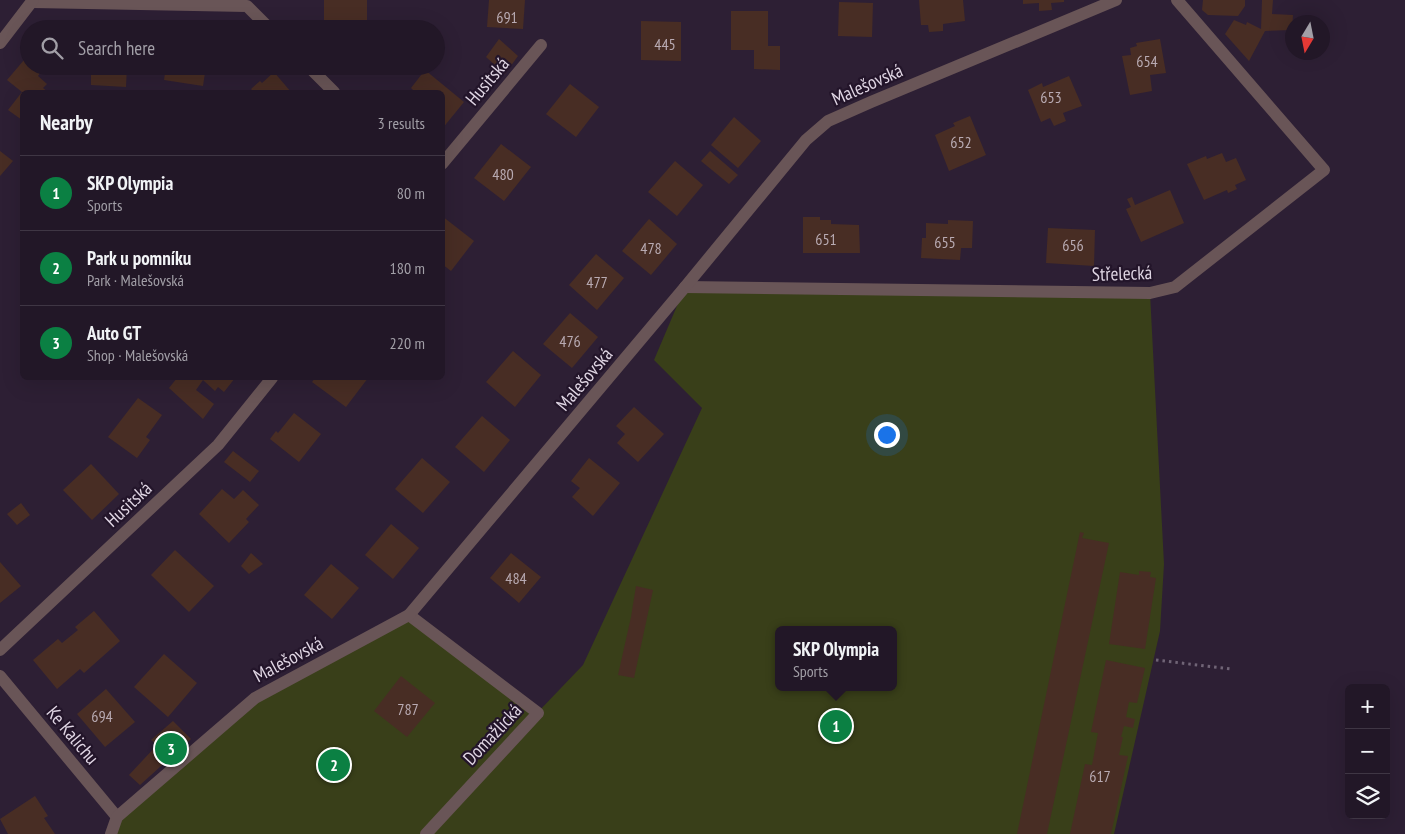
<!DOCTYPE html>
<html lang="en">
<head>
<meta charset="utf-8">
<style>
  body { margin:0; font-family:"PT Sans Narrow",sans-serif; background:#2e2433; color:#f1f3f6 }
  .controls { position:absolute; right:15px; bottom:15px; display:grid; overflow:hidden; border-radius:8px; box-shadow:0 5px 20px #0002 }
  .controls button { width:45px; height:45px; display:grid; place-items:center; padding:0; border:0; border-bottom:1px solid #3f3644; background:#221727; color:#f1f3f6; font:25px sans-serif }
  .compass { position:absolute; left:1285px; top:15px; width:45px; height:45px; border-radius:50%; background:#221727; box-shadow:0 5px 20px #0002; rotate:190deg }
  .you { position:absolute; left:886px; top:434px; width:18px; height:18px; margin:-12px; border:4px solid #fff; border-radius:50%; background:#1a73e8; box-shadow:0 0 0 8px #1a73e833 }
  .badge { display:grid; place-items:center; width:32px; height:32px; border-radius:50%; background:#0b8043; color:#fff; font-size:16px; font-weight:700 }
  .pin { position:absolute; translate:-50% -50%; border:2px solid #fff; box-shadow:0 1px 5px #0006 }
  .popup { position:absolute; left:775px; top:626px; width:122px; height:65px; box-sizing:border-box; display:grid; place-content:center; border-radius:8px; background:#221727; filter:drop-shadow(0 1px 4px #0005); font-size:16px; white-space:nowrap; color:#a29fa7 }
  .popup b { font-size:19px; color:#f1f3f6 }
  .popup::after { content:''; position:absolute; left:50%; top:100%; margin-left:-10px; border:10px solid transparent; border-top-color:#221727 }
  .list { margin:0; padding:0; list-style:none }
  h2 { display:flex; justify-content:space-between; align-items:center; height:65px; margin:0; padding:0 20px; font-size:21px }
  h2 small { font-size:16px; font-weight:400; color:#a29fa7 }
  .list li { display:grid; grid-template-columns:32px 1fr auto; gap:15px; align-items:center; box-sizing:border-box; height:75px; padding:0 20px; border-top:1px solid #3f3644 }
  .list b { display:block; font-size:19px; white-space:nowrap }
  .list p { margin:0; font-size:16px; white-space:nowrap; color:#a29fa7 }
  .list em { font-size:16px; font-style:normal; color:#a29fa7 }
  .icon { flex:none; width:28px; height:28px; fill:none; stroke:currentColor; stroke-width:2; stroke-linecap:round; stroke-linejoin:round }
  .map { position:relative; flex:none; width:1405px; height:834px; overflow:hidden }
  .search { position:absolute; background:#221727; box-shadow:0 5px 20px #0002; left:20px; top:20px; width:425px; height:55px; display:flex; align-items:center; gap:12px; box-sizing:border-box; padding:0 18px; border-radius:28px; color:#a29fa7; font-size:19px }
  .panel { position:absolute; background:#221727; box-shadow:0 5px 20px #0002; left:20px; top:90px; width:425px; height:290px; border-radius:8px }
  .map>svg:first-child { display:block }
  .green { fill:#393f19; fill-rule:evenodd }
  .building { fill:#482d24 }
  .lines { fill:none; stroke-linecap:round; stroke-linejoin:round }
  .path { stroke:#706476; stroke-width:3; stroke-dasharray:2.5 4; stroke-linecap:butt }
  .minor { stroke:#695557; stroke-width:12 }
  .labels { text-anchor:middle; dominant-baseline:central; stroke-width:4.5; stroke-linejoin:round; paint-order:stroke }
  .number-label { font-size:16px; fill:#b9abb3 }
  .street-label { font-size:19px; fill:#dfd5e3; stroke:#23152a }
</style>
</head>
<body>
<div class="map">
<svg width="1405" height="834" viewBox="0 0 1405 834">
  <rect width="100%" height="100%" fill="#2d1f34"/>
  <path class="green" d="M685 287 1150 293 1164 564 1160 631 1114 834H111L117 817 255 698 409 615 538 712 583 665 702 408 654 360ZM778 630H894V687H778Z"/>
  <g class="building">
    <path d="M324 0H367V29L324 28Z"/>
    <path d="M489 0H525L523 29 487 27Z"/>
    <path d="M919 0H963L965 21 943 24V31L929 32 928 25H921Z"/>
    <path d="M1023 0H1064V2L1051 3 1052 10 1039 11V3L1023 4Z"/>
    <path d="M1203 0H1245V6L1238 16 1208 15 1202 10Z"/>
    <path d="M1262 0H1273L1272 14 1293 15 1292 30 1265 31 1249 61 1225 34 1234 20 1246 25 1247 22 1261 29Z"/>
    <path d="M839 2 873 3 872 37 838 36Z"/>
    <path d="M731 11H768V46H780V70L754 69V50H731Z"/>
    <path d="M641 21 681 22V61L641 60Z"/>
    <path d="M499 39 518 56 505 74 486 57Z"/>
    <path d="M1160 39 1166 73 1150 75 1152 91 1130 95 1122 56 1131 55 1130 48 1137 46 1136 43Z"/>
    <path d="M24 60 29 64V66H32L40 73 38 76 47 84 43 88 48 92H22V120L8 110 22 92 7 80Z"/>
    <path d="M95 66H127L126 87 91 85V71H95Z"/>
    <path d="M160 66H206L203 86 164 80 165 73 159 72Z"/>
    <path d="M425 70 464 102 442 129V92H415L411 88Z"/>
    <path d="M274 72 291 92H251L253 91 251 89 260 81 262 83Z"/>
    <path d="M1069 76 1082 106 1063 113 1066 121 1054 126 1050 118 1041 122 1028 90 1042 83 1043 87Z"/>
    <path d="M570 84 599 107 576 137 546 114Z"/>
    <path d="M970 116 986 155 949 171 935 135 955 126 953 123Z"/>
    <path d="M734 117 761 141 738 168 711 145Z"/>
    <path d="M501 144 531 167 504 201 474 178Z"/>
    <path d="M0 151 13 161 0 176Z"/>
    <path d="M710 151 738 175 729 184 701 161Z"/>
    <path d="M1222 153 1226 162 1236 158 1246 180 1235 185 1237 189 1228 193 1227 190 1204 200 1187 164 1206 156 1207 159Z"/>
    <path d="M675 161 703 185 677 216 648 192Z"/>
    <path d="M1170 190 1184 223 1141 242 1126 209 1131 207 1127 199 1132 197 1135 205Z"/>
    <path d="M442 216 474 241 451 271 442 264Z"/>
    <path d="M803 217H820V220H831V224L859 225 860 253H803Z"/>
    <path d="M649 219 677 244 651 275 622 251Z"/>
    <path d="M948 220 973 221 972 248H961L960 260 921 258 922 238H926V223L948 224Z"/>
    <path d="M1048 228 1095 230 1094 266 1046 263Z"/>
    <path d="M596 254 624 278 597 310 569 285Z"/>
    <path d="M570 313 598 337 572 368 543 344Z"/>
    <path d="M513 351 541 375 515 407 486 382Z"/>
    <path d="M177 378H235L224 392 218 387 215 391 203 380 196 390 214 404 203 419 169 388Z"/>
    <path d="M315 378H368L346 407 312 382Z"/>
    <path d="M138 398 162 415 146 437 150 440 137 458 108 437Z"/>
    <path d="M634 407 664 434 638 462 617 443 625 434 616 426Z"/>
    <path d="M294 413 321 434 299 462 270 439 276 431 278 433Z"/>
    <path d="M482 416 510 440 484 472 455 447Z"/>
    <path d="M233 451 259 471 250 482 224 462Z"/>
    <path d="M422 458 450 482 423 513 395 489Z"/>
    <path d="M589 458 620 483 593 516 572 497 580 488 571 481Z"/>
    <path d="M91 464 119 494 92 520 63 490Z"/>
    <path d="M222 489 234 499 243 490 259 505 246 519 249 522 229 543 199 514Z"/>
    <path d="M21 503 30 515 17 525 7 514Z"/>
    <path d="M391 524 419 548 393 579 365 555Z"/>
    <path d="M1080 532 1084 533 1082 538 1109 543 1047 834H1017Z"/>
    <path d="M175 550 214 586 189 612 151 575Z"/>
    <path d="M251 553 263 564 249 574 241 566Z"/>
    <path d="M511 553 541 577 519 603 490 578Z"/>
    <path d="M0 562 21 586 0 603Z"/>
    <path d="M331 564 359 588 332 619 304 595Z"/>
    <path d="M1139 571 1151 572 1150 577 1156 578 1145 649 1109 644 1120 572 1139 575Z"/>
    <path d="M636 586 653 590 634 678 618 675 631 617Z"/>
    <path d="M94 611 120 641 84 673 80 669 57 689 33 660 58 639 62 643 78 630 75 627Z"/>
    <path d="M164 654 197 683 168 717 134 687Z"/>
    <path d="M1106 660 1145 668 1137 703 1129 702 1126 717 1135 719 1133 728 1124 726 1121 737H1123L1119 755 1128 756 1111 834H1070L1085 764 1092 765 1098 733 1091 732Z"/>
    <path d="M401 676 435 703 407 737 374 711Z"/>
    <path d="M106 689 135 722 105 747 77 714Z"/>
    <path d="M173 721 191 739 140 785 129 775 157 745 151 740Z"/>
    <path d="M35 796 48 816 44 818 55 834H8L0 819Z"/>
  </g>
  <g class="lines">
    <path class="path" d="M1156 660 1231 669"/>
    <g class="minor">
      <path d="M33 2 247 6 270 29"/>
      <path d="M0 43 33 0"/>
      <path d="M308 66 334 92"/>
      <path d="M442 164 541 45"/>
      <path d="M685 287 1150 293 1175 287 1324 170 1177 0"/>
      <path d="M409 615 538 713 426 834"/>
      <path d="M0 650 218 445 272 378"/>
      <path d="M0 676 117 817"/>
      <path d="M111 834 117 817 255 698 409 615 685 287 806 140 828 121 871 102 1116 0"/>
    </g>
  </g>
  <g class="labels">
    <g class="number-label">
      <text x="507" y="17">691</text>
      <text x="665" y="44">445</text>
      <text x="1147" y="61">654</text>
      <text x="1051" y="97">653</text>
      <text x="961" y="142">652</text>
      <text x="503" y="174">480</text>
      <text x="826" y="239">651</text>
      <text x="945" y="242">655</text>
      <text x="1073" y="245">656</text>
      <text x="651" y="248">478</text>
      <text x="597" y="282">477</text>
      <text x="570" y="341">476</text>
      <text x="516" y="578">484</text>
      <text x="408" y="709">787</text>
      <text x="102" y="716">694</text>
      <text x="1100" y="776">617</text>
    </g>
    <g class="street-label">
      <text transform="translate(487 81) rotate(-50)">Husitská</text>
      <text transform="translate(867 84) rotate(-24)">Malešovská</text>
      <text transform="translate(1122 273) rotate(-2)">Střelecká</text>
      <text transform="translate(584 379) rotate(-50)">Malešovská</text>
      <text transform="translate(128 504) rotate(-43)">Husitská</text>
      <text transform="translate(288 659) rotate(-28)">Malešovská</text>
      <text transform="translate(492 734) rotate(-47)">Domažlická</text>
      <text transform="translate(73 735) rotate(50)">Ke Kalichu</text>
    </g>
  </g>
</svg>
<div class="controls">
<button>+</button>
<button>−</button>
<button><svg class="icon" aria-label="layers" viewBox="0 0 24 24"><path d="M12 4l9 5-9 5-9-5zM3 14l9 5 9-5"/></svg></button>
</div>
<svg class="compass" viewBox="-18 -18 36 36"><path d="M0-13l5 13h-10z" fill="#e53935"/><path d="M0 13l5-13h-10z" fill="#a29fa7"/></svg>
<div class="you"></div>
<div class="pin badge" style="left:836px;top:726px">1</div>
<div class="popup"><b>SKP Olympia</b>Sports</div>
<div class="pin badge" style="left:334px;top:765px">2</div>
<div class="pin badge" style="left:171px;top:749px">3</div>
<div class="search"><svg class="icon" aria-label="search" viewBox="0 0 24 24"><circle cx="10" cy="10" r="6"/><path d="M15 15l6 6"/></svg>Search here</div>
<section class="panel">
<h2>Nearby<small>3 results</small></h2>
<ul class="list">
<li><span class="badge">1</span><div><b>SKP Olympia</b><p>Sports</p></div><em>80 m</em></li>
<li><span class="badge">2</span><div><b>Park u pomníku</b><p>Park · Malešovská</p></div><em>180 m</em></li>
<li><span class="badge">3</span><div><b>Auto GT</b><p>Shop · Malešovská</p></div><em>220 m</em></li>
</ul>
</section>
</div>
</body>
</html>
